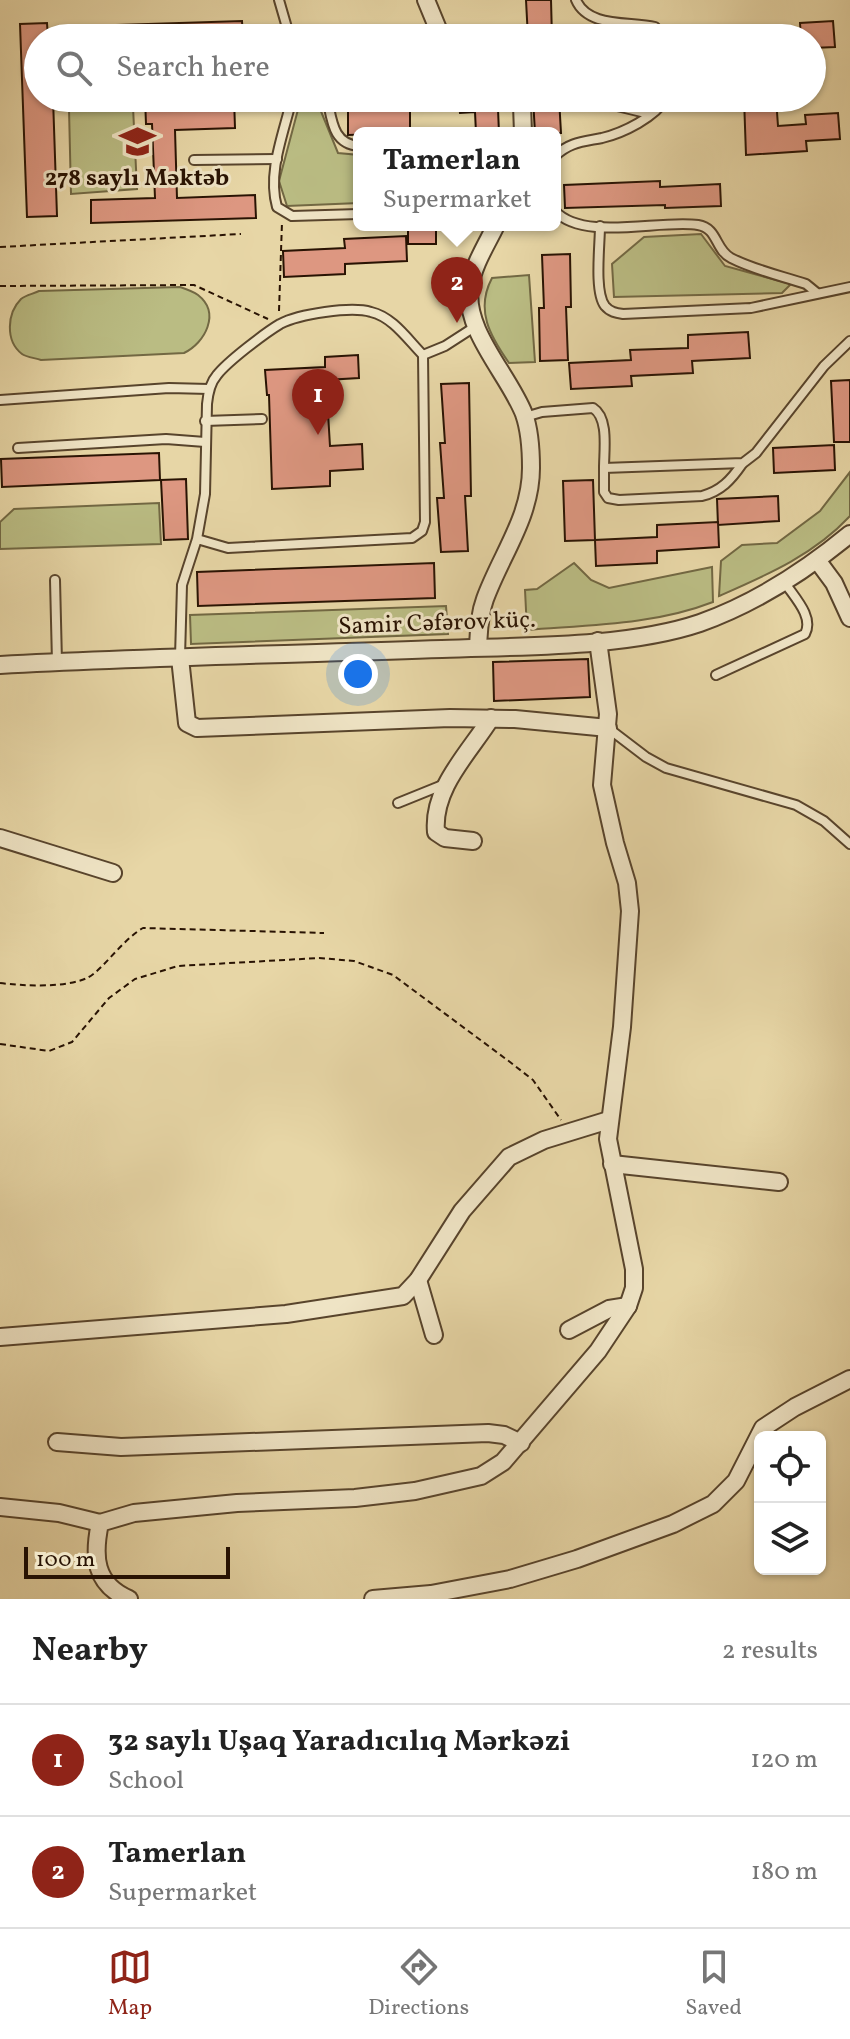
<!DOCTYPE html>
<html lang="en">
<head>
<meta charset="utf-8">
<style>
  body { margin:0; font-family:Vollkorn,serif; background:#f6f6f6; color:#222 }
  .controls { position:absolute; right:24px; bottom:24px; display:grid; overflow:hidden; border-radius:12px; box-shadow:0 2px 6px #0004 }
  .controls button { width:72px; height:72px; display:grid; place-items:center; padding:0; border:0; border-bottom:2px solid #e0e0e0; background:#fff; color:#222; font:40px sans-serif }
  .scale { position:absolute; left:24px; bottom:20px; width:206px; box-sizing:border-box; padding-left:8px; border:4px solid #291303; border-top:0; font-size:22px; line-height:28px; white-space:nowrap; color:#291303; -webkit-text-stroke:6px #efe4c5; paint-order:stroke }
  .you { position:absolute; left:358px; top:674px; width:28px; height:28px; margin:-20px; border:6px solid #fff; border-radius:50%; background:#1a73e8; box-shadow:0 0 0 12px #1a73e833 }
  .badge { display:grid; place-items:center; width:52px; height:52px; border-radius:50%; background:#8f2418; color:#fff; font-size:26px; font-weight:700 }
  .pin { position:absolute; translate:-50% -66px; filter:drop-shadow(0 2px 4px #0008) }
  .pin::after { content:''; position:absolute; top:42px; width:28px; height:24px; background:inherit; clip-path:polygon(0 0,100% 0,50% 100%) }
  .popup { position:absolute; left:353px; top:127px; width:208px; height:104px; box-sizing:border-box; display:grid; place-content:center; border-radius:12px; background:#fff; filter:drop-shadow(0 2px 6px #0005); font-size:26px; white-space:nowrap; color:#767676 }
  .popup b { font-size:30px; color:#222 }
  .popup::after { content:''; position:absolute; left:50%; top:100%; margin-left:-16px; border:16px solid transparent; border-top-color:#fff }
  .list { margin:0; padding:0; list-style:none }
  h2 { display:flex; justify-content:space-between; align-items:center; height:104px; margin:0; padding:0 32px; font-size:34px }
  h2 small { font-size:26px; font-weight:400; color:#767676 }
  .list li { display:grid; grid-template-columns:52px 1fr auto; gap:24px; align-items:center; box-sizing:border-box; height:112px; padding:0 32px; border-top:2px solid #e0e0e0 }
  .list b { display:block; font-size:30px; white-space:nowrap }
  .list p { margin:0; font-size:26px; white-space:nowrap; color:#767676 }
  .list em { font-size:26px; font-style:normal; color:#767676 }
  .icon { flex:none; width:44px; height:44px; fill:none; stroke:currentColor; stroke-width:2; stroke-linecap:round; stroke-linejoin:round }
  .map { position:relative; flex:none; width:850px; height:1599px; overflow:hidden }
  .search { position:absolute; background:#fff; box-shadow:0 2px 6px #0004; left:24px; right:24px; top:24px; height:88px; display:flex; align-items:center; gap:20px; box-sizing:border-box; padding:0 28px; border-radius:44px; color:#767676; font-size:30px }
  .sheet { height:328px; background:#fff }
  nav { display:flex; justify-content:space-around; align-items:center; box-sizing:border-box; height:112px; border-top:2px solid #e0e0e0; background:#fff; font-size:22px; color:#767676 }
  nav a { display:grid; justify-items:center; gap:4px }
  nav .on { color:#8f2418 }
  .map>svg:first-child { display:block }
  .green { fill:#babc83; stroke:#726843; stroke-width:2 }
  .building { fill:#dd9781; stroke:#291303; stroke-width:2 }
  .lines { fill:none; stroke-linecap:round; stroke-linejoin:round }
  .service-casing { stroke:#58442c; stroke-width:12 }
  .minor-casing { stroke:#58442c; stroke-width:20 }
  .path { stroke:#291303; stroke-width:2; stroke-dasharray:6 4; stroke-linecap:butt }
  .service { stroke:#efe4c5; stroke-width:8 }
  .minor { stroke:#efe4c5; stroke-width:16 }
  .labels { text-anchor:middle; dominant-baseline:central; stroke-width:6; stroke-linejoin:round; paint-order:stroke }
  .poi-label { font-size:24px; font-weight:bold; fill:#291303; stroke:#efe4c5 }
  .street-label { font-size:24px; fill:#291303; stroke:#efe4c5 }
</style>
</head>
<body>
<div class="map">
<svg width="850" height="1599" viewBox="0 0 850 1599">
  <rect width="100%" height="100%" fill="#e7d6a6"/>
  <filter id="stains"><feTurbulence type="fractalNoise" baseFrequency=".0025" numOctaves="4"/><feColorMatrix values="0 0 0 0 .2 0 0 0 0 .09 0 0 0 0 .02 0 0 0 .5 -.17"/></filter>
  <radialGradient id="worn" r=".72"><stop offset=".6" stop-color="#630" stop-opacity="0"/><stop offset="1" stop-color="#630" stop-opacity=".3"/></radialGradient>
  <g class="green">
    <path d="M300 102 318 104 338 153 359 155V203L287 206 279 181Z"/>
    <path d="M133 107 137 189 71 194 69 109Z"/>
    <path d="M701 234 725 266 791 284 782 293 614 297 612 264 644 237Z"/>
    <path d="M529 275 535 362 509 363C490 336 475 310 492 278Z"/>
    <path d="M180 287C186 289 194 292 198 295 221 313 205 343 184 353L41 360C35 358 26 357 22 354 5 341 7 313 21 299 26 295 33 294 39 291Z"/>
    <path d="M850 472V516C814 555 767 575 719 596L721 561 742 545 777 543 820 511Z"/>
    <path d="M159 503 161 544 0 549V522L14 509Z"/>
    <path d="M574 563 591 580 609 588 712 567 713 602C654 625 589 625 527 630L525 590 537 589Z"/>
    <path d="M446 606 448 634 191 644 190 615Z"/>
  </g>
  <g class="building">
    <path d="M526 0H551L552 38H528Z"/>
    <path d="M242 21 243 38H118L117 25Z"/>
    <path d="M833 21 835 47 812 48V38H801L800 23Z"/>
    <path d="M47 23 48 38H38V98H53L57 216 27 217 20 24Z"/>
    <path d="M145 98H234L235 128 175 130 177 198 255 195 256 218 91 223V200L155 198 152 124H146Z"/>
    <path d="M458 98H494L495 109H498L499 133H476L475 112 460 113Z"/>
    <path d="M533 98H559L561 133H535Z"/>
    <path d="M744 98H776L778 126 806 124 805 115 838 113 840 139 806 141 807 151 746 155Z"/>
    <path d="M410 108V133L348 135V109Z"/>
    <path d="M660 181V187L720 184 721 206 665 208V205L565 208 564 185Z"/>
    <rect x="408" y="225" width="28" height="19"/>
    <path d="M406 236 407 261 345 264V274L284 277 283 251 345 248 344 239Z"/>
    <path d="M570 254 571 307H566L568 360 540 361 539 308H544L542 255Z"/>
    <path d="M748 332 750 358 692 361 693 373 631 376 632 386 571 389 569 363 631 360 630 350 688 348V335Z"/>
    <path d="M358 355 359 378 326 380 330 446 362 444 363 469 330 471V486L272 489 269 395H267L265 370 325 367V357Z"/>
    <path d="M850 380V442H834L831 381Z"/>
    <path d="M469 383 471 496H465L468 551 441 552 437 498H444L440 443H445L441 384Z"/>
    <path d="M834 445 835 470 774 473 773 448Z"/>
    <path d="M159 453 160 480 2 487 1 459Z"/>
    <path d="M186 479 188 539 164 540 161 480Z"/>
    <path d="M593 480 595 540 565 541 563 481Z"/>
    <path d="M778 496 779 521 718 525 717 499Z"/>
    <path d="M718 522 719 547 657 551V563L596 566 595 540 657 537V525Z"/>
    <path d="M434 563 435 598 198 606 197 572Z"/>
    <path d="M588 659 590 697 494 701 493 662Z"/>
  </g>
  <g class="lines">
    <defs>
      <g id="service">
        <path d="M279 0 290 38"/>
        <path d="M576 0C588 28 629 21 655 27L664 38"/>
        <path d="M292 98C284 133 267 172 277 207L292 216 359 214"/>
        <path d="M327 98C332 119 332 144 359 146"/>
        <path d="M584 98 650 114"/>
        <path d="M555 156C570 142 582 142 602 138 623 133 656 117 666 98"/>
        <path d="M194 160 277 159"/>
        <path d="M555 211C584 242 660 219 698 225 718 228 715 250 731 258 754 270 782 276 806 284L817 293"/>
        <path d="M600 226C600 245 594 292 605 306 610 312 616 313 623 314L751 308 850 287"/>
        <path d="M423 355 445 346 476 326"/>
        <path d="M0 400 169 388 209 389"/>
        <path d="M525 417 542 412 593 408C609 418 604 450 604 468L743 463 756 453 824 366 850 341"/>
        <path d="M205 421 262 419"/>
        <path d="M18 448 166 439 205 442"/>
        <path d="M604 468V492L608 498 619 500 702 496C721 491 731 480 742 464"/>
        <path d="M55 580 57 662"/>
        <path d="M180 657 182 585 197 539 228 548 412 538 422 531 425 522 423 355C408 340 393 317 371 312 351 306 299 314 280 324 265 333 228 361 217 375 210 383 208 393 207 404L205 494 197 539"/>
        <path d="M716 675 805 634C814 617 795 598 785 583"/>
        <path d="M608 728 646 757 666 768 796 805 824 821 850 844"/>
        <path d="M398 803 445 784"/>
      </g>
      <g id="minor">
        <path d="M426 0 438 29 445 38"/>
        <path d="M519 98 522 105 523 133"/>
        <path d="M817 560 834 583 850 618"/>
        <path d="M478 647C479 631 479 615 485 599 501 555 531 517 531 468 531 450 530 431 524 414 509 375 463 330 470 287 473 265 487 244 496 225"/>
        <path d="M180 658 187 723 197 728 450 718 515 719 608 728"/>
        <path d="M0 665C147 657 294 654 442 649 520 646 626 648 700 623 756 603 804 572 850 534"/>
        <path d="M0 838 113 873"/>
        <path d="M473 841 445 838 436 832C432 788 469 753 491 718"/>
        <path d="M612 1164 779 1182"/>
        <path d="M418 1280 434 1335"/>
        <path d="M569 1330 609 1309 628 1306"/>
        <path d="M0 1337 286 1314 403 1296 418 1280 462 1211 509 1157 544 1140 609 1120"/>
        <path d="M57 1442 121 1447 488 1433 504 1435 521 1443"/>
        <path d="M0 1507 59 1513 100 1523"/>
        <path d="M129 1599C94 1584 93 1556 100 1523L134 1513 237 1503 355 1498 415 1491 481 1476 503 1462 598 1351 628 1306 634 1288V1269L608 1139 622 1027 630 911 627 883 615 843 602 785 608 714 598 641"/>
        <path d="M373 1599 431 1594 510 1579 577 1559 673 1524 713 1504 736 1481 763 1428 795 1407 850 1379"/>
      </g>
    </defs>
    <use href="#service" class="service-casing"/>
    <use href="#minor" class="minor-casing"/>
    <g class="path">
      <path d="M0 247 241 234"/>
      <path d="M0 286 194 285 268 319"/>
      <path d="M279 311 282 222"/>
      <path d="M0 983C23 986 66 988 87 978 102 971 122 940 143 928L324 933"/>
      <path d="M0 1044 49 1051 72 1042 109 998 135 979 178 966 319 958 354 961 393 975 510 1062 533 1080 561 1120"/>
    </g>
    <use href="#service" class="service"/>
    <use href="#minor" class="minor"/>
  </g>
  <defs>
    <symbol id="school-bare" viewBox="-9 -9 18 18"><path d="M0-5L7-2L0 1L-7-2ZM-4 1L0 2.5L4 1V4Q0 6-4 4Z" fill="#8f2418" stroke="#efe4c5" stroke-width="2.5" paint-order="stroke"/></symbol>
  </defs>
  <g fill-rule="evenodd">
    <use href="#school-bare" x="112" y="116" width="51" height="51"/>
  </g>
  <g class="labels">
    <g class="poi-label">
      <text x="137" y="179">278 saylı Məktəb</text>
    </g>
    <g class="street-label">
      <text transform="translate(437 624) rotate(-2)">Samir Cəfərov küç.</text>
    </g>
  </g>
  <rect width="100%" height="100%" filter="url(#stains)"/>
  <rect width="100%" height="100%" fill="url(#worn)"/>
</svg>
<div class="controls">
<button><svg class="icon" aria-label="locate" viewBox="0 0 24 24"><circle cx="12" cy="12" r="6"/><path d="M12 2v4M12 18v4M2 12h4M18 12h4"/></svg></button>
<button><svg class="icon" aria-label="layers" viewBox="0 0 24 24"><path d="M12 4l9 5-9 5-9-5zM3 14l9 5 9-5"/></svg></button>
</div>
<div class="scale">100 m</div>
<div class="you"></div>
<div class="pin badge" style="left:318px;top:435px">1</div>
<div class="pin badge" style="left:457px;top:323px">2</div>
<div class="popup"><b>Tamerlan</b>Supermarket</div>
<div class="search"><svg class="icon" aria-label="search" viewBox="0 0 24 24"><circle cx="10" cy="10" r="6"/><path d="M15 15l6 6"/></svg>Search here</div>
</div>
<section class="sheet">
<h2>Nearby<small>2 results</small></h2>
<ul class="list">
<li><span class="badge">1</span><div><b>32 saylı Uşaq Yaradıcılıq Mərkəzi</b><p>School</p></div><em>120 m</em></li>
<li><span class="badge">2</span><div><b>Tamerlan</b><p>Supermarket</p></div><em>180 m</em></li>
</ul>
</section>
<nav>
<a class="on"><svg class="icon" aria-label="map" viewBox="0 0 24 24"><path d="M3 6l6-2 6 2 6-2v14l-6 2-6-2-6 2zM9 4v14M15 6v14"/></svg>Map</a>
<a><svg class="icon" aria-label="directions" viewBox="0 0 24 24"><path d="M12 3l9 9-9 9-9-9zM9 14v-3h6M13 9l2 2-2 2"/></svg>Directions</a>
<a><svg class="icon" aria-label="saved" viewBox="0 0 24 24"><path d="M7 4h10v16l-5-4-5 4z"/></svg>Saved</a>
</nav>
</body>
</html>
